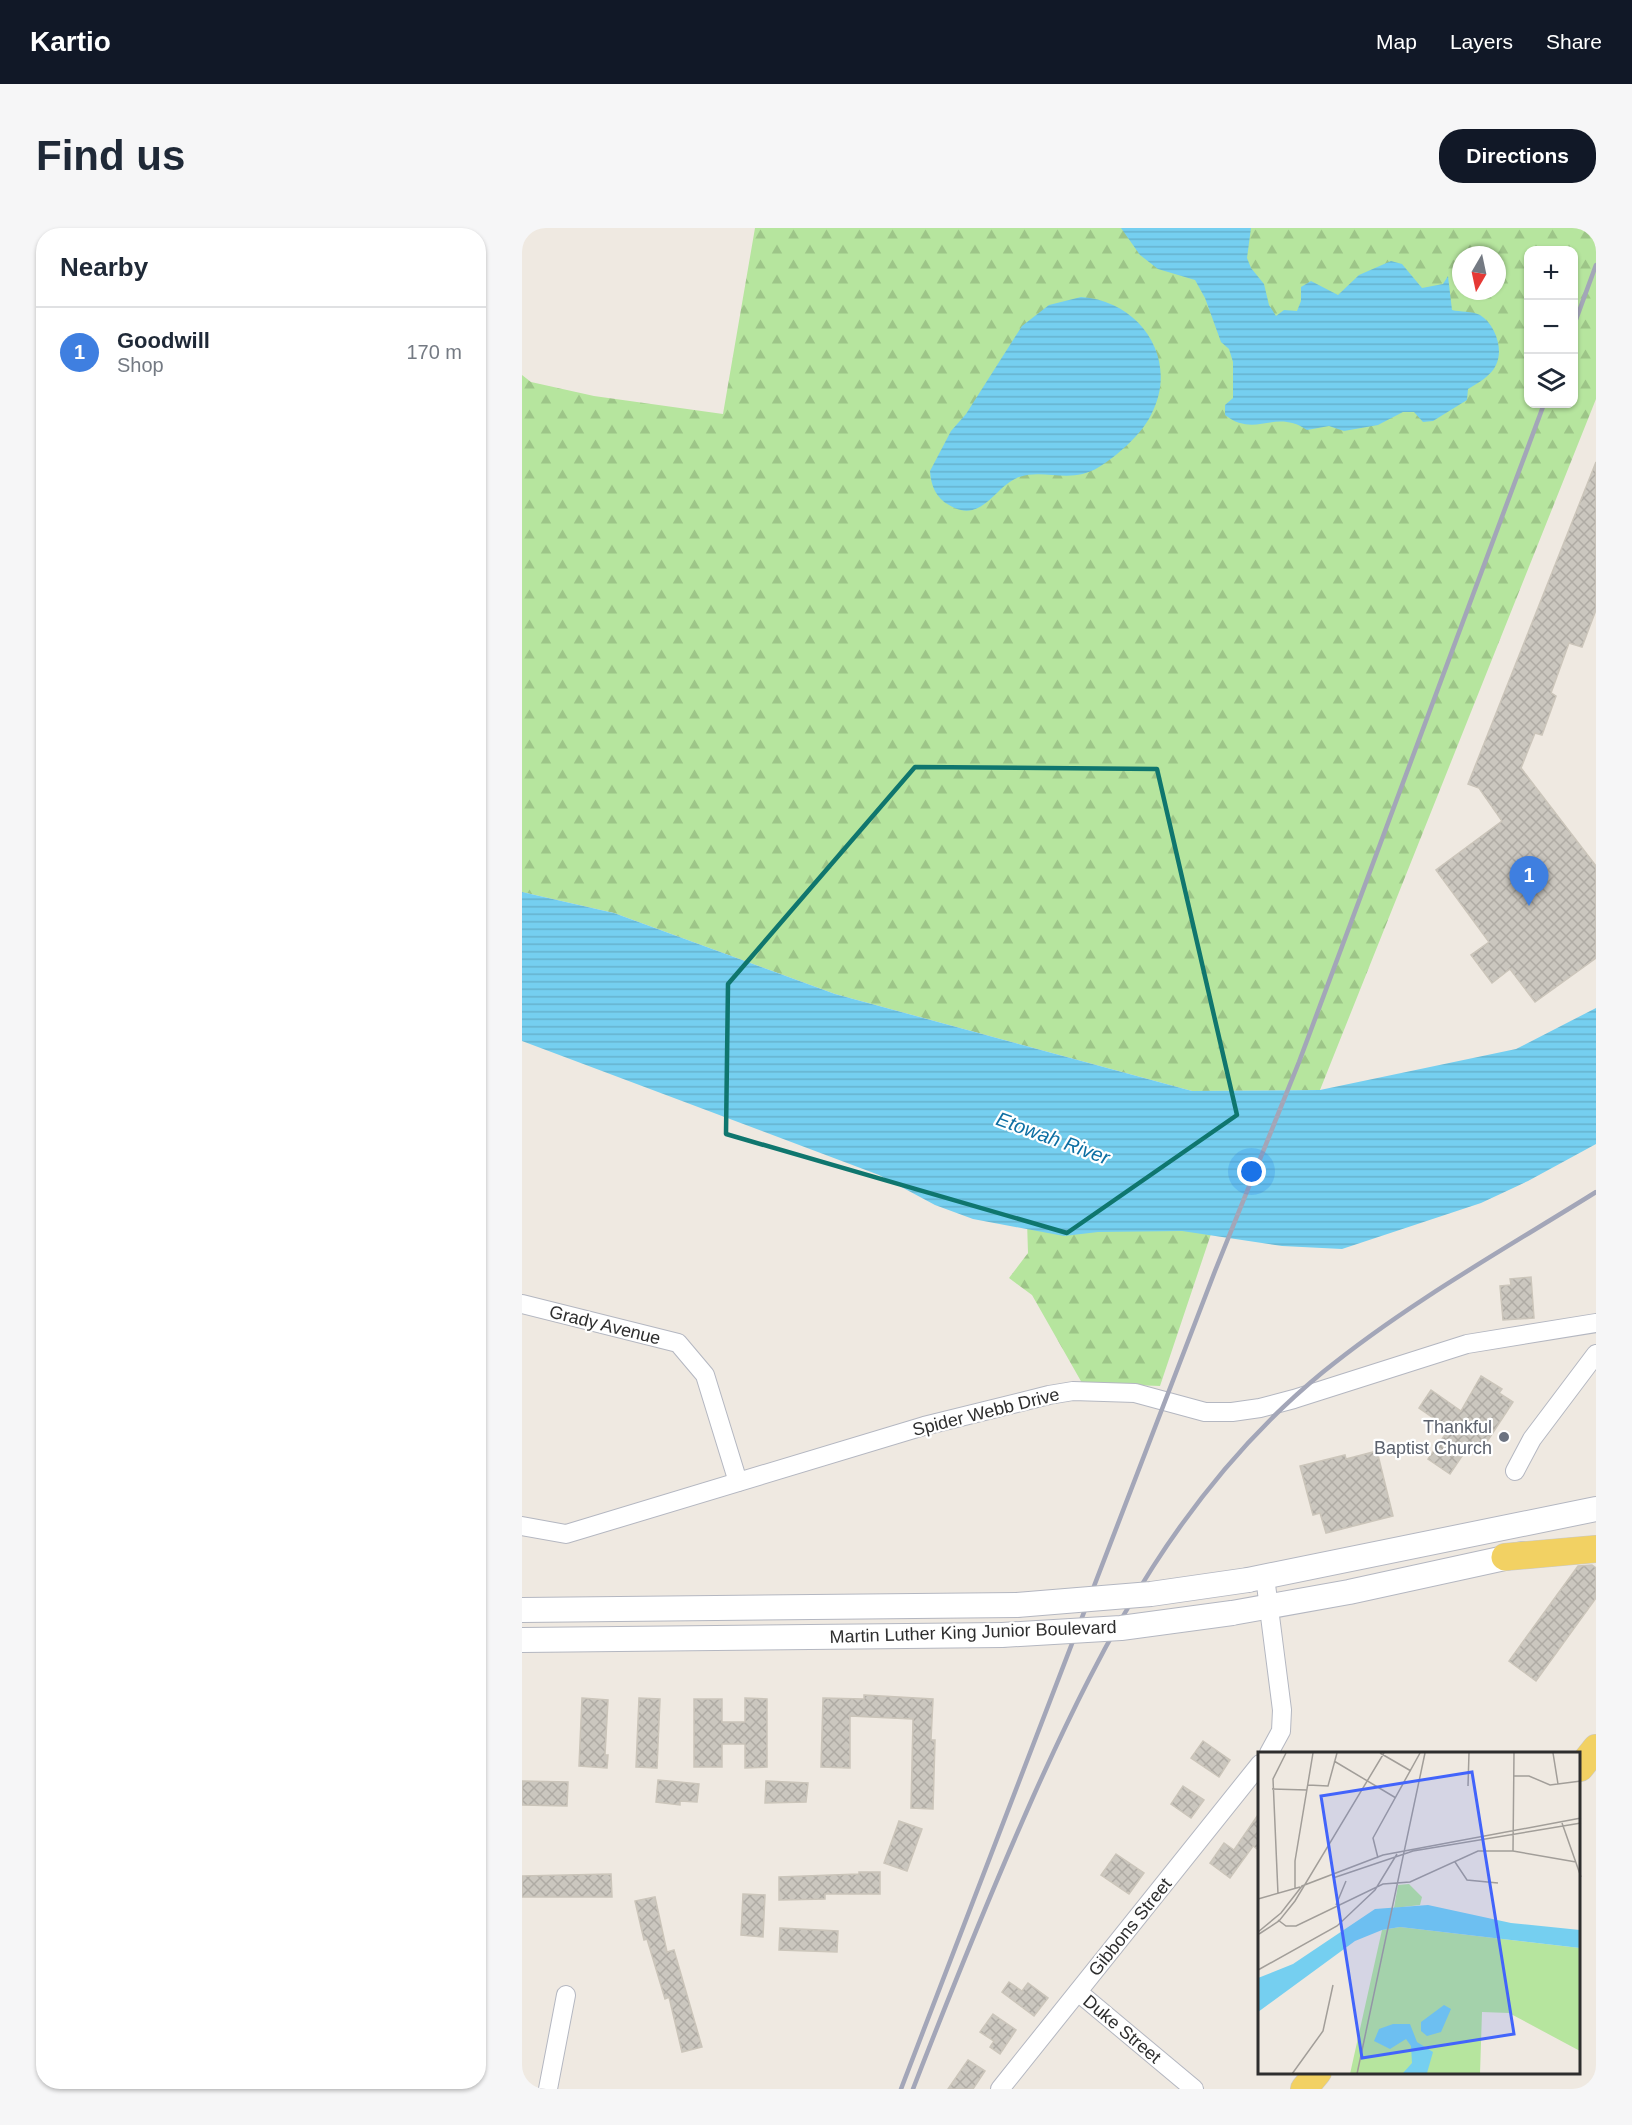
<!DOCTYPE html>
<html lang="en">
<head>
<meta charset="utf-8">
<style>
  body { margin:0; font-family:Helvetica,sans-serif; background:#f6f6f7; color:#1f2937 }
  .controls { position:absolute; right:18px; top:18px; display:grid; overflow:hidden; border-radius:12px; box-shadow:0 2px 4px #0004 }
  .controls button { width:54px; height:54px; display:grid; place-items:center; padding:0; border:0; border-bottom:2px solid #e0e1e3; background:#fff; color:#1f2937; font:30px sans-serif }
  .compass { position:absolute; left:930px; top:18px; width:54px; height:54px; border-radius:50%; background:#fff; box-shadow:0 2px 4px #0004; rotate:189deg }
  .you { position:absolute; left:730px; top:944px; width:21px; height:21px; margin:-15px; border:4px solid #fff; border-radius:50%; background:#1a73e8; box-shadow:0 0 0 9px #1a73e833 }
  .badge { display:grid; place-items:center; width:39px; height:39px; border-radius:50%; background:#111827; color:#fff; font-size:20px; font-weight:700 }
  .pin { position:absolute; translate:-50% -50px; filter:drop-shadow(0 2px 3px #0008) }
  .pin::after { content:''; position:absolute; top:32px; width:21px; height:18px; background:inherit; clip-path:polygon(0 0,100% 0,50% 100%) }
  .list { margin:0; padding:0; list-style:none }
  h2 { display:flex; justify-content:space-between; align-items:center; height:78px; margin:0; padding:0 24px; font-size:26px }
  h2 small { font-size:20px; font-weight:400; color:#747a83 }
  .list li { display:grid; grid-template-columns:39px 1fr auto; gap:18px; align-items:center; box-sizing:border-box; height:90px; padding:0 24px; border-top:2px solid #e0e1e3 }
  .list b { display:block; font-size:22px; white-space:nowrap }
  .list p { margin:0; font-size:20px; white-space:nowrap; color:#747a83 }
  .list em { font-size:20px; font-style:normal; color:#747a83 }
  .icon { flex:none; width:33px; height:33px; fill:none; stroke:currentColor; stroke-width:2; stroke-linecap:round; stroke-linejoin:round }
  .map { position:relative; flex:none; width:1074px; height:1861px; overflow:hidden; border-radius:24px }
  header { display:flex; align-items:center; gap:36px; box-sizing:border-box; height:84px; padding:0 30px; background:#111827; color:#fff }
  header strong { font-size:28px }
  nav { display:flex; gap:33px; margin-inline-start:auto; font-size:21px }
  .intro { display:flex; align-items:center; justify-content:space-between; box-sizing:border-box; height:144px; padding:0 36px }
  h1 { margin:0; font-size:42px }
  .button { padding:15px 27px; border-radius:24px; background:#111827; color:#fff; font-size:21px; font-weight:700 }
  main { display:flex; gap:36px; padding:0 36px }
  aside { flex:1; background:#fff; border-radius:24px; box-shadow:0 2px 4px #0004 }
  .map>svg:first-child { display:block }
  .forest { fill:url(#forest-firs); fill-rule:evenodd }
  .water { fill:url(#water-rules) }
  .building { fill:url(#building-cross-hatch); stroke:#cbc5ba; stroke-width:1.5 }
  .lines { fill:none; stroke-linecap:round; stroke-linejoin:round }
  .minor-casing { stroke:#b4b7c1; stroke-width:20 }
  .secondary-casing { stroke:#b4b7c1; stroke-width:26 }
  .primary-casing { stroke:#c9c9c9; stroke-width:28 }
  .minor { stroke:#fff; stroke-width:18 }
  .secondary { stroke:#fff; stroke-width:24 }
  .primary { stroke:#f2d163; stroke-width:27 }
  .rail { stroke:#a3a6b8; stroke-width:4.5 }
  .secondary-bridge-casing { stroke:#b4b7c1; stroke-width:26; stroke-linecap:butt }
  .secondary-bridge { stroke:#fff; stroke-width:24 }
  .marked { fill:none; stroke:#0f766e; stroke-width:4.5; stroke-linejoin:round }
  .worship-dot { fill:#6b7280; stroke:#fff; stroke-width:2 }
  .labels { text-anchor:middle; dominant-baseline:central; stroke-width:4.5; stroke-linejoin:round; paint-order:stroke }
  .street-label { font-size:18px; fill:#2e2e2e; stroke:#fff }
  .worship-label { font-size:18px; fill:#5b616d; stroke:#fff; text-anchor:end }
  .water-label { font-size:20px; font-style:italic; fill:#0d6fa3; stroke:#fff }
  .inset-road { fill:none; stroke:#a29e99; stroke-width:1.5 }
  .view { fill:#4264fb; fill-opacity:0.15; stroke:#4264fb; stroke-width:3 }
  .inset-edge { fill:none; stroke:#2e2e2e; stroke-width:3 }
</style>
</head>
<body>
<header>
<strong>Kartio</strong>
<nav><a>Map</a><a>Layers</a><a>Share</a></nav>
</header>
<div class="intro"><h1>Find us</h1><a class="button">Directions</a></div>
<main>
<aside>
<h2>Nearby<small></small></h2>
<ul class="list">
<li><span class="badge" style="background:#3f7fe0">1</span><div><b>Goodwill</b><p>Shop</p></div><em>170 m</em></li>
</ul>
</aside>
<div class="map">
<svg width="1074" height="1861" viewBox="0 0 1074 1861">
  <defs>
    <pattern id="forest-firs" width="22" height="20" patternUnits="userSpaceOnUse" patternTransform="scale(1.5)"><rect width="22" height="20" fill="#b6e59e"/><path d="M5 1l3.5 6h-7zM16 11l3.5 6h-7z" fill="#9dc588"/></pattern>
    <pattern id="water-rules" width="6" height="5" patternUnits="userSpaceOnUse" patternTransform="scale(1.5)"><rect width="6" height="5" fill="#75cff0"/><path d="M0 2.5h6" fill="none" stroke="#66b2ce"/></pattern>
    <pattern id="building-cross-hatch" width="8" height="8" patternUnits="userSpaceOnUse" patternTransform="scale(1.5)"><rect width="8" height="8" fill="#cbc7bf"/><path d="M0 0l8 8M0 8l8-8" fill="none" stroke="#afaba4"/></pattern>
  </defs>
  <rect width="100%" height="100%" fill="#efe9e1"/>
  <g class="forest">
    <path d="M233 0H1074V171L798 862 670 863 313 766 92 685 0 664V147L9 154 72 168 201 186ZM1006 22H1052V176H1006ZM939 27H975V63H939Z"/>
    <path d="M505 993 690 1003 638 1158 560 1155 510 1067 487 1050 506 1025Z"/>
  </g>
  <g class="water">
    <path d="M599 0H729L725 30 729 40 742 56 747 77 754 88 762 82 775 83 779 73V59L789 53 816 67 837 47 869 33 880 36 900 60 921 56 926 48 930 82C938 84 950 83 958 87 973 96 982 121 974 137 969 148 956 155 946 161L945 172 911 193 901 194 892 184H881L856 197 822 203 807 198 785 202C752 180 734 211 703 187V177L711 170V134L707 121 699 114 683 70 673 52 636 41 618 27Z"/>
    <path d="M559 69C619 73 658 132 629 187 619 207 596 227 577 239 548 257 523 240 497 249 472 258 460 297 427 277 414 270 409 258 408 243L429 203 444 186 500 98 527 77Z"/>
    <path d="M0 664 92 685 313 766 670 863 798 862 994 821 1074 780V916L1006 953 959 975 820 1021 760 1018 660 1003 576 1004 542 1008 451 991 413 977 357 947 0 813Z"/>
  </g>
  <g class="building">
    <path d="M1074 234V382L1060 419 1047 415 1029 465 1034 468 1020 507 1013 505 999 540 1074 638V730L1013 774 988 741 970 755 949 727 967 714 914 642 980 593 957 560 946 556Z"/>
    <path d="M1009 1049 1012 1090 981 1092 978 1058 989 1057 988 1051Z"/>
    <path d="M959 1148 980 1161 977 1165 991 1174 959 1223 948 1216 928 1246 906 1231 927 1201 897 1180 909 1162 939 1183Z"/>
    <path d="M855 1223 871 1288 804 1305 798 1285 791 1287 778 1238 823 1227 824 1231Z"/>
    <path d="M1070 1337 1074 1340V1370L1014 1453 987 1433 1056 1338Z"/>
    <path d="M342 1467 411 1471 409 1512H413L411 1581 389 1580 391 1491 328 1488V1540L299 1539 301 1470 342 1471Z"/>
    <path d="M60 1470 86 1472 83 1527H86L85 1540 57 1538Z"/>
    <path d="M117 1470 138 1471 135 1540 114 1539Z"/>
    <path d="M223 1470 245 1471V1539L223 1540V1516H200V1539H172V1471H200V1494H223Z"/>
    <path d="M681 1513 708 1532 697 1549 669 1530Z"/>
    <path d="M136 1552 177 1556 175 1574 158 1573V1577L134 1574Z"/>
    <path d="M0 1553 46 1554 45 1578 0 1577Z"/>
    <path d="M244 1553 286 1555 284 1574 243 1575Z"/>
    <path d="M661 1558 682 1572 669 1590 649 1576Z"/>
    <path d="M738 1584V1623L731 1618 708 1650 688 1635 702 1615 712 1622Z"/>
    <path d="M377 1593 400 1601 385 1643 362 1635Z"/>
    <path d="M594 1626 622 1645 607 1666 579 1647Z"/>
    <path d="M337 1644H358V1666H303V1671L257 1672V1649L337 1646Z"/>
    <path d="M89 1646 90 1669H0V1648Z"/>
    <path d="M221 1666 243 1667 241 1709 219 1707Z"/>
    <path d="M133 1669 145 1724 152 1722 180 1819 160 1824 147 1769 143 1771 125 1711 122 1712 113 1673Z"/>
    <path d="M258 1700 316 1703 315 1724 257 1722Z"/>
    <path d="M487 1754 500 1763 506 1755 526 1770 512 1788 480 1764Z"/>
    <path d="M471 1786 494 1802 478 1826 468 1819 472 1813 458 1804Z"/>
    <path d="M446 1832 463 1843 451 1861H426Z"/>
  </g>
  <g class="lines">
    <defs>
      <g id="minor">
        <path d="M0 1076 156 1115 183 1147 216 1254"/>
        <path d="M993 1243 1010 1211 1074 1126"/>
        <path d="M0 1298 44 1306 402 1198 527 1167 551 1163 613 1165 683 1184H710L738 1180 772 1171 945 1116 1074 1095"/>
        <path d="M743 1349 760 1482 759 1503 747 1525"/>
        <path d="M556 1764 672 1861"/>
        <path d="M26 1861 44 1767"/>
        <path d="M478 1861 738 1536"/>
      </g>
      <g id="secondary">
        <path d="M726 1352 1074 1281"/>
        <path d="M0 1382 495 1377"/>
        <path d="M710 1385 827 1364 1001 1326"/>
        <path d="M0 1412 480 1407"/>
      </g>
      <g id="primary">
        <path d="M983 1329 1074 1321"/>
        <path d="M1058 1540 1074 1520"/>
        <path d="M782 1861 796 1844"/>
      </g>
    </defs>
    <use href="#minor" class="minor-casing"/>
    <use href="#secondary" class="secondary-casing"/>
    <use href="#primary" class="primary-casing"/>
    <use href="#minor" class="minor"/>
    <use href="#secondary" class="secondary"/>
    <use href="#primary" class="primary"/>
    <g class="rail">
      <path d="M1052 97 1074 37"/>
      <path d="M379 1861 693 1043 777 834 1022 176"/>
      <path d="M391 1861C429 1763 468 1666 511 1569 583 1408 662 1258 801 1144 886 1075 981 1022 1074 964"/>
    </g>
    <defs>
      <g id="secondary-bridge">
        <path d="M495 1377 629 1366 726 1352"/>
        <path d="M480 1407 599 1400 710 1385"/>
      </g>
    </defs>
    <use href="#secondary-bridge" class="secondary-bridge-casing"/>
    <use href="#secondary-bridge" class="secondary-bridge"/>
  </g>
  <path class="marked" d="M393 539 635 541 715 887 545 1005 204 906 206 756Z"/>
  <circle class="worship-dot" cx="982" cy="1209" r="6"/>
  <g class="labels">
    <g class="street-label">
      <text transform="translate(83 1097) rotate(14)">Grady Avenue</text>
      <text transform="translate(464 1184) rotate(-14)">Spider Webb Drive</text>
      <text transform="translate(451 1404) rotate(-2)">Martin Luther King Junior Boulevard</text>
      <text transform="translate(608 1699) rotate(-51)">Gibbons Street</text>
      <text transform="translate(600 1801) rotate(40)">Duke Street</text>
    </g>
    <g class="worship-label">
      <text x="970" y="1199">Thankful<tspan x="970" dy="21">Baptist Church</tspan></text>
    </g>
    <g class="water-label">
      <text transform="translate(531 910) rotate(20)">Etowah River</text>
    </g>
  </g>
  <g transform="translate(736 1524)">
    <rect width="322" height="322" fill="#efe9e1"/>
    <path d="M151 132 164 145 162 153 136 156 140 133ZM142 175 322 196V299L251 261 224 260 222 322H92L124 178Z" fill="#b6e59e"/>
    <path d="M170 153 253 171 322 178V196L142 175 124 178 97 189 0 260V226L35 212 117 157ZM186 253 193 257 183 280 169 284 163 279V270ZM135 272H152L159 290 175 300 169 321H145L154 311 153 294 148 287 132 297 116 289 121 277Z" fill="#75cff0"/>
    <path class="inset-road" d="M122 1 153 19M295 1 300 32M76 9 138 46M256 24H271L292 33 323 29M50 33 70 34 79 1M210 34 211 1M14 37 49 38M304 71 323 125M255 99 256 1M120 106 115 86 162 1M197 110 209 128 240 131M75 126 155 99 323 71M37 136V109L55 1M20 142 15 27 28 1M0 147 42 135M78 153 88 129M20 168 28 174H38L125 132 152 130 220 99H255L318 110M0 180 23 161 44 134 125 103 323 66M1 182 21 169 37 149 126 1M0 218 79 174 117 138 139 102M34 322 65 279 75 233M99 322 167 1"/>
    <path class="view" d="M214 20 256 282 104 306 63 44Z"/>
    <rect width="322" height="322" class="inset-edge"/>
  </g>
</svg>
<div class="controls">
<button>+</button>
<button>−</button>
<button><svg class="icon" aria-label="layers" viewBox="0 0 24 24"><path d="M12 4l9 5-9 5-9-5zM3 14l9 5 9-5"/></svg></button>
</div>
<svg class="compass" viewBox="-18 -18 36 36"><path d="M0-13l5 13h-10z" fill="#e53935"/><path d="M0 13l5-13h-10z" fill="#747a83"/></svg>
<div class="you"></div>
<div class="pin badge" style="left:1007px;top:678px;background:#3f7fe0">1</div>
</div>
</main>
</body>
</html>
